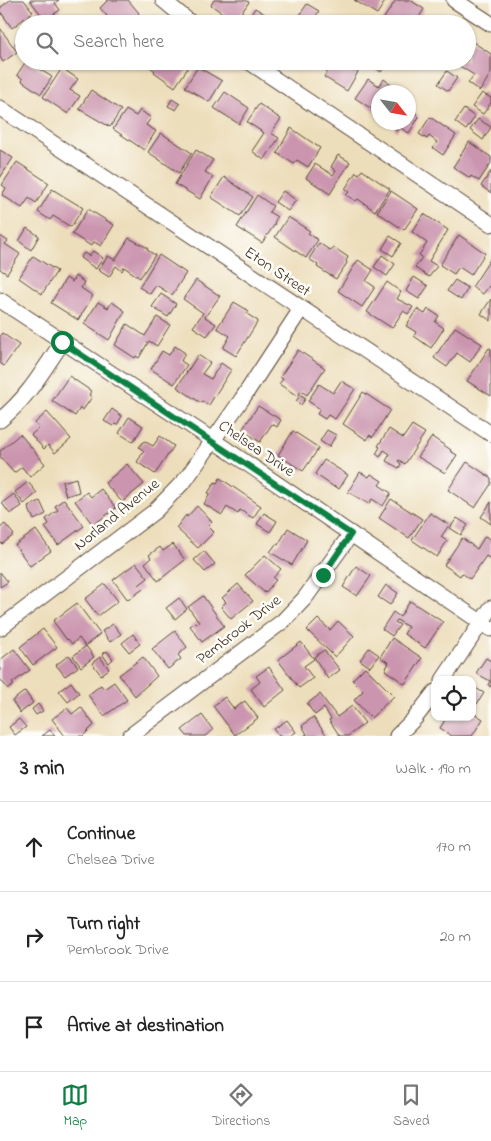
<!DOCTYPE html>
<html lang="en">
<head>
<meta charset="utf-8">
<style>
  body { margin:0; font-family:"Indie Flower",sans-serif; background:#f2f2f2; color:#222 }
  .controls { position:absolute; right:15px; bottom:15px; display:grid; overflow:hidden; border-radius:10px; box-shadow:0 1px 4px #0004 }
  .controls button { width:45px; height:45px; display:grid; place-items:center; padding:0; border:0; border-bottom:1px solid #e0e0e0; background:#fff; color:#222; font:25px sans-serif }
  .compass { position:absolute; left:371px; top:85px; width:45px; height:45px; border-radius:50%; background:#fff; box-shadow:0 1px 4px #0004; rotate:121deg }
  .stop { position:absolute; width:15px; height:15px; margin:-11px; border:4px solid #0b8043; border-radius:50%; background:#fff }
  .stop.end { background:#0b8043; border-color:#fff; box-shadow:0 1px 5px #0008 }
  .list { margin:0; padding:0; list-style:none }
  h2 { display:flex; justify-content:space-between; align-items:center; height:65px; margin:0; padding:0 20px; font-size:21px }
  h2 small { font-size:16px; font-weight:400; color:#767676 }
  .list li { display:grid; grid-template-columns:32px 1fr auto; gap:15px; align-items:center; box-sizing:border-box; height:90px; padding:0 20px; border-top:1px solid #e0e0e0 }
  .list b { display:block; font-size:19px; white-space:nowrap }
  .list p { margin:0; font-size:16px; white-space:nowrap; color:#767676 }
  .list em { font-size:16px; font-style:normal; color:#767676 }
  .icon { flex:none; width:28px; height:28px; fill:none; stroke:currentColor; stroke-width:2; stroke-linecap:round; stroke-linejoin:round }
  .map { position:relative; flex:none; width:491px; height:736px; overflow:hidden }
  .search { position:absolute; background:#fff; box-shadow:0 1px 4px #0004; left:15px; right:15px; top:15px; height:55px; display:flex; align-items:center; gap:12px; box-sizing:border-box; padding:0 18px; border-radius:28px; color:#767676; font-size:19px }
  .sheet { height:335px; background:#fff }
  nav { display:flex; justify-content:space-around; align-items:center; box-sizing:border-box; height:70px; border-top:1px solid #e0e0e0; background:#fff; font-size:14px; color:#767676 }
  nav a { display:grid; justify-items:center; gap:2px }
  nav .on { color:#0b8043 }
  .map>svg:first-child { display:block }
  .building { fill:#cb95af }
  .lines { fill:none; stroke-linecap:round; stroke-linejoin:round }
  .minor-casing { stroke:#564536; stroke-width:17 }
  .minor { stroke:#fff; stroke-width:15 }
  .route { stroke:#0b8043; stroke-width:6 }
  .labels { text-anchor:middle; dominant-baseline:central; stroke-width:5; stroke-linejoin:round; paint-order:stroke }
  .street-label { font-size:16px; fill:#3b2a1e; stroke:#fdfcf7 }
</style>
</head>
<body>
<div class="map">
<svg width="491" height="736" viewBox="0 0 491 736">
  <rect width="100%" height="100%" fill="#fdfcf7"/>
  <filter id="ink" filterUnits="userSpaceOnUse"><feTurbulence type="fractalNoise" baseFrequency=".02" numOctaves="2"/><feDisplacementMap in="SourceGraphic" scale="10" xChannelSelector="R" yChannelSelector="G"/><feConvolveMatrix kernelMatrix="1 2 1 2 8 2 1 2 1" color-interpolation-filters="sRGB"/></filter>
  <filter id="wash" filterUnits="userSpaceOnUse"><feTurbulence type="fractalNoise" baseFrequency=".0096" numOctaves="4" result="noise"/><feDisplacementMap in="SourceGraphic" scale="20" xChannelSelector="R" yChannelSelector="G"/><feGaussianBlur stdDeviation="1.12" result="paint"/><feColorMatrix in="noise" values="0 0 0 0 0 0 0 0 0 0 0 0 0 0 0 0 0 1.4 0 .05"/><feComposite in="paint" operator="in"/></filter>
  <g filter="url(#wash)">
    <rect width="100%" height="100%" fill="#eddebb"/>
    <g id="blocks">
      <g class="building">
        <path d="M10 0H24L33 12 12 28 0 11V8Z"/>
        <path d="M30 0H59L55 3 60 10 45 20Z"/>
        <path d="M108 0H128L139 13 127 24H104L102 21 107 16 100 8Z"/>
        <path d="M214 0H245L249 2 235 22 211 5Z"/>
        <path d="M354 0H386L377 14Z"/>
        <path d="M396 0H410L424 9 415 24H380Z"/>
        <path d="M307 4 319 11 311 24 299 16Z"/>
        <path d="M255 8 273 19 271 24H245Z"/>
        <path d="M144 17 152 24H137Z"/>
        <path d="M0 28 17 52 3 62 0 57Z"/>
        <path d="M24 37V54L15 43Z"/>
        <path d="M473 42 491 54V73L480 91 468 83 474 75 458 65 460 61H467V51Z"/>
        <path d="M26 61 52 77 41 94 22 81 23 79 17 75Z"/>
        <path d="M129 61H142L136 68Z"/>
        <path d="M154 61H179L188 68 175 87 154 72 155 71 150 67Z"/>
        <path d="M299 61H313L309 68Z"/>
        <path d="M333 61H340L358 72 347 91 324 77Z"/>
        <path d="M369 61H388L381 72 368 63Z"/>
        <path d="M198 67 222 81 209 102 185 87Z"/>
        <path d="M62 68 78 79 70 90 80 96 68 114 43 97Z"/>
        <path d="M447 71 457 78 448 91 438 84Z"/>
        <path d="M368 79 379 86 384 79 393 86 389 92H378V113L355 98Z"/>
        <path d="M91 90 121 110 110 127 79 109Z"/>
        <path d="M225 92 249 108 239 124 214 108Z"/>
        <path d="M482 93 491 98V103L483 114 472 107Z"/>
        <path d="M172 99 180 104 176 110 168 106Z"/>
        <path d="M259 104 281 119 271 133 279 138 264 160 252 151 264 133 247 122Z"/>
        <path d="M411 109 419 117 409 133 399 127 397 131 394 129 397 125 392 122H408V111H410Z"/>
        <path d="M464 109 475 117 466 130 455 122Z"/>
        <path d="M126 110 136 116 140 110 151 118 146 125 156 131 144 150 113 129Z"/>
        <path d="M430 117 456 135 443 155 433 148 437 142 429 136 427 139 419 134Z"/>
        <path d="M478 119 491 127 483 140 470 130Z"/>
        <path d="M291 128 320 148 308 167 297 160 294 164 277 153Z"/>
        <path d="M161 133 192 153 179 173 148 152Z"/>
        <path d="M469 142 491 157V163L479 181 471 176 470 178 453 167Z"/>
        <path d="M0 150 13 158 0 178Z"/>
        <path d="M196 150 213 160 205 172 213 177 200 199 175 184Z"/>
        <path d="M338 155 350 162 330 194 306 178 315 164 333 175 336 171 331 167Z"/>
        <path d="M17 162 49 183 36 203 29 198 22 208 2 195 6 188 2 185Z"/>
        <path d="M362 170 390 189 375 211 358 199 356 201 346 195 349 192 345 189 356 172 359 174Z"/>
        <path d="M491 171V193L481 186Z"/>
        <path d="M224 177 253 197 240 216 211 197Z"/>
        <path d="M52 189 83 208 71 227 53 216 50 220 38 212Z"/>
        <path d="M283 191 296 200 288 211 275 202Z"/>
        <path d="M391 191 418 209 404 230 377 212Z"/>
        <path d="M257 195 273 206 269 212 277 217 274 223 275 224 262 243 237 227Z"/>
        <path d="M88 209 114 225 101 246 94 242 91 246 72 234Z"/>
        <path d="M424 214 448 230 429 261 437 266 429 277 415 268 422 257 419 255 427 243 412 232Z"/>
        <path d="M288 217 310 231 308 233 318 240 306 258 275 237Z"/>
        <path d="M27 228 39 236 31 250 19 241Z"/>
        <path d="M459 235 485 253 471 275 459 267 454 274 440 265Z"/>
        <path d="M0 236 8 241 5 244 20 254 7 274 0 269Z"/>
        <path d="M390 236 401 243 393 256 382 249Z"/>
        <path d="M129 238 148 248 147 250 155 255 140 278 124 267 122 271 116 266 109 277 98 270 108 256 115 260Z"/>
        <path d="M319 243 331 251 333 247 348 257 346 261 347 263 336 279 317 267 318 265 309 259Z"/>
        <path d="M93 251 103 258 96 269 80 258 84 253 89 256Z"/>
        <path d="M159 255 186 273 172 295 156 285 150 294 139 287Z"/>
        <path d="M382 255 395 264 387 276 374 267Z"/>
        <path d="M33 256 57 271 42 294 19 278Z"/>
        <path d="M491 258V288L489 286 483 294 472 287Z"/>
        <path d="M358 260 373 270 366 281 375 287 362 307 338 291Z"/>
        <path d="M75 276 84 282 81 288 93 296 78 320 51 303 66 278 72 282Z"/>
        <path d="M414 277 428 286 419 299 406 291Z"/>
        <path d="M196 280 220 296 205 317 216 324 207 336 193 327 203 313 183 299Z"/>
        <path d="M455 280 468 288 461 300 447 291Z"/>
        <path d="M387 282 401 292 397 299 413 307 408 314 403 311 392 328 367 312Z"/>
        <path d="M161 294 176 304 168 317 152 307Z"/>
        <path d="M491 299V321L481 314Z"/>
        <path d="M98 302 108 308 112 302 125 311 109 340 84 324Z"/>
        <path d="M234 302 249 311 247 314 258 321 236 356 223 348 230 336 217 328Z"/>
        <path d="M417 309 425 314 428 309 439 316 435 322 444 328 431 348 414 336 416 332 406 326Z"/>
        <path d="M157 317 170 325 157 346 149 341 139 358 136 356 135 358 115 345 127 324 145 336Z"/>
        <path d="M455 327 482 344 470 362 457 353 447 367 434 358Z"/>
        <path d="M2 333 19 345 4 366 0 363V336Z"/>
        <path d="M175 346 185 353 181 361 187 365 174 384 151 369 162 351 169 355Z"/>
        <path d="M489 348 491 349V396L467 381Z"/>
        <path d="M298 350 325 368 307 395 301 391 299 394 306 398 301 405 296 401 299 397 279 384 283 379 280 377Z"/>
        <path d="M198 355 210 363 202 374 211 379 221 363 231 370 209 405 202 401 201 403 177 387Z"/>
        <path d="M69 376 91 391 89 395 92 397 83 410 80 408 75 416 52 401Z"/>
        <path d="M341 381 355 389 335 419 328 415 325 419 317 414 320 409 308 401 319 384 333 393Z"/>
        <path d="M363 392 390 410 373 437 369 435 367 440 343 424Z"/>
        <path d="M258 406 281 420 277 427 272 424 260 442 242 430Z"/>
        <path d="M112 409 122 416 117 425 115 424 113 426 104 421Z"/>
        <path d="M47 412 71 439 55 453 48 445 44 449 31 435 39 428 35 423Z"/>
        <path d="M129 417 143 426 133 442 119 433Z"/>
        <path d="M412 425 425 433 405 464 399 460 398 461 401 464 399 468 386 461 390 454 384 450 380 457 376 454 380 447 378 446 389 429 403 438Z"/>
        <path d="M327 430 336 435 329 447 320 441Z"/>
        <path d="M293 431 319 448 303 471 278 455Z"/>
        <path d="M20 434 45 464 30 477 22 467 14 473 0 457V451Z"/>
        <path d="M160 436 174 446 155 474 137 462 144 451 139 447 144 441 153 446Z"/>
        <path d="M432 437 451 450 450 451 457 455 445 473 418 457Z"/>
        <path d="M324 460 348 475 339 489 335 486 334 487 315 474Z"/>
        <path d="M467 462 491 478V484L475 508 448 490Z"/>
        <path d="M127 464 144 484 122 502 105 483Z"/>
        <path d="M360 472 369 477 371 474 382 481 379 485 391 493 383 506 372 499 369 504 348 492Z"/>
        <path d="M76 478 79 492 66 496 62 482Z"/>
        <path d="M220 478 261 506 253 518 240 510 238 514 227 507 222 515 204 504 210 494 208 493 215 482 217 483Z"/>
        <path d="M28 482 37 493 24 504 15 492Z"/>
        <path d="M101 489 116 508 93 525 75 501 87 492 91 497Z"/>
        <path d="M14 494 22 506 10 514 2 503Z"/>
        <path d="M64 499 84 526 58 545 45 527 49 524 46 519 58 510 55 506Z"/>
        <path d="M391 499 422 519 409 538 379 518Z"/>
        <path d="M40 501 46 514 34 520 28 507Z"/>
        <path d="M491 502V524L481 517Z"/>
        <path d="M197 506 212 522 208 526 214 532 198 548 176 528 186 515 187 517Z"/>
        <path d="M264 513 277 521 270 532 257 524Z"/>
        <path d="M430 513 449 525 441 537 447 541 437 557 412 540Z"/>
        <path d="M457 518 468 525 461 535 450 528Z"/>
        <path d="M5 524 14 535 2 544 0 542V528Z"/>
        <path d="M288 528 307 540 292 565 270 552 276 544 278 545Z"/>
        <path d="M36 530 51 551 30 566 15 545Z"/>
        <path d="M485 536 491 540V555L489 558 486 556 470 579 462 573 460 576 444 565 462 538 477 549Z"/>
        <path d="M173 544 185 560 158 581 145 563 151 558 149 555 160 547 163 551Z"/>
        <path d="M204 551 215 564 205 572 194 560Z"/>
        <path d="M265 555 281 569 273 578 276 580 265 593 245 575Z"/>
        <path d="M136 563 148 578 139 585 143 589 128 600 113 580Z"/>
        <path d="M356 566 371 576 357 596 343 587Z"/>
        <path d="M0 572 8 582 0 587Z"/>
        <path d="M105 584 118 601 98 616 85 599Z"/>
        <path d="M238 584 253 601 231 619 221 607 226 602 222 598Z"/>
        <path d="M386 585 398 593 390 605 378 597Z"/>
        <path d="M203 596 224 626 202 642 190 626 196 622 197 623 199 622 188 607Z"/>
        <path d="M179 598 187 609 175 619 166 608Z"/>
        <path d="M410 601 443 622 425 648 404 634 408 627 397 620 395 622 400 625 392 636 382 629 393 612 400 617Z"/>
        <path d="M77 603 100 634 85 646 79 638 72 644 68 639 67 640 53 621Z"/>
        <path d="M318 619 330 630 338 621 354 636 335 657 307 630Z"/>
        <path d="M113 624 121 634 110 642 102 631Z"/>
        <path d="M43 629 57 647 33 665 20 647Z"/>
        <path d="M175 631 187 647 178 655 181 659 168 669 152 649Z"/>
        <path d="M133 634 140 644 129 652 122 643Z"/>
        <path d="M392 638 422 658 405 684 385 670 389 663 380 657Z"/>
        <path d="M301 642 314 659 304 666 313 678 299 688 278 660Z"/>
        <path d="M86 646 94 657 81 667 73 656Z"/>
        <path d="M369 648 379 655 370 667 360 660Z"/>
        <path d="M14 649 30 670 12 683 14 685 8 689 0 679V660Z"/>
        <path d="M324 650 340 670 328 679 314 657Z"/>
        <path d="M107 651 113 659 109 663 102 654Z"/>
        <path d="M69 655 78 667 65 676 56 665Z"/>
        <path d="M100 657 109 669 101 675 92 663Z"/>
        <path d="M143 657 157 676 135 696 119 675Z"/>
        <path d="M486 658 491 661V687L488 685 490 681 476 673Z"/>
        <path d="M269 667 285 690 264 707 251 689 260 682 256 676Z"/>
        <path d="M365 667 394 696 371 718 354 700 363 691 352 680Z"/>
        <path d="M71 682 79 693 68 702 59 691Z"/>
        <path d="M114 682 127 700 104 716 88 695 101 685 104 689Z"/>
        <path d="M472 686 484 693 477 704 472 702Z"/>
        <path d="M25 691 33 703 20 713 12 701Z"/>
        <path d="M320 694 337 717 352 706 365 723 348 736H340L329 720 331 719 324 708 315 715 307 704Z"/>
        <path d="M225 697 234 709 245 701 258 718 235 735 213 706Z"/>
        <path d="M38 704 43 711 36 715 32 709Z"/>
        <path d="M81 707 94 725 83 736H65L52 719 67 708 72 714Z"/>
        <path d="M472 712 483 719 472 736H452L440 728 447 717H472Z"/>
        <path d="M202 715 213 730 205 736H187L182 730Z"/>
        <path d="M313 717 327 736H304L307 734 302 726Z"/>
        <path d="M19 719 26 727 15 735 9 727Z"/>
        <path d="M287 720 296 732 290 736H279L274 729Z"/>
        <path d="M50 730 55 736H42Z"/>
      </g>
    </g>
  </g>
  <g filter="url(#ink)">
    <use href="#blocks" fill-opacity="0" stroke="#564536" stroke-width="1"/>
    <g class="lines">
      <defs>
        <g id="minor">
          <path d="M163 0 192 24"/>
          <path d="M454 0 491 24"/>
          <path d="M248 61 491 224"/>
          <path d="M0 108 491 434"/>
          <path d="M0 300 214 441 491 629"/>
          <path d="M0 420C27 399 44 369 63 341"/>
          <path d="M0 628 155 511 186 479 242 399 301 309"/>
          <path d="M443 680 491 608"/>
          <path d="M130 736 283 621 305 598 351 534"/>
          <path d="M397 736 415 718 435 692"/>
        </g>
      </defs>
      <use href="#minor" class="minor-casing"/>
      <use href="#minor" class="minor"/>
    </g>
  </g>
  <g class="lines" filter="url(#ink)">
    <path class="route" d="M62 342 351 534 323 575"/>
  </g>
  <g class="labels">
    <g class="street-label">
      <text transform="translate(277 272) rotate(34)">Eton Street</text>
      <text transform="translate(256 449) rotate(34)">Chelsea Drive</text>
      <text transform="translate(117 515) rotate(-39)">Norland Avenue</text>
      <text transform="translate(239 630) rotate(-38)">Pembrook Drive</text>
    </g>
  </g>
</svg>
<div class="controls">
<button><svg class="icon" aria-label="locate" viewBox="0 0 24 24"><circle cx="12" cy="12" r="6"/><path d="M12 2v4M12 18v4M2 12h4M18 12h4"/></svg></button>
</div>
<svg class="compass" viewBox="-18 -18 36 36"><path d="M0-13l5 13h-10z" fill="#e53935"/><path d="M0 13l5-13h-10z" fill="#767676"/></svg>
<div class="stop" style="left:62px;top:342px"></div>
<div class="stop end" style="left:323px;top:575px"></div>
<div class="search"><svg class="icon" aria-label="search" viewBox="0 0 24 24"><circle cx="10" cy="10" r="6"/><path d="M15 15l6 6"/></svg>Search here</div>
</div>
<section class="sheet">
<h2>3 min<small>Walk · 190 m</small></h2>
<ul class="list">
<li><svg class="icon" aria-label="ahead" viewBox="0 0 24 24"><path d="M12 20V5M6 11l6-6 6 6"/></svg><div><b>Continue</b><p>Chelsea Drive</p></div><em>170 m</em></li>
<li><svg class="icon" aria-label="right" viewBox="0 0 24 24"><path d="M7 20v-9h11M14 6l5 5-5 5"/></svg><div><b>Turn right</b><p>Pembrook Drive</p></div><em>20 m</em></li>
<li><svg class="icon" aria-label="arrive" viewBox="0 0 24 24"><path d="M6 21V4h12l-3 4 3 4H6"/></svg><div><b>Arrive at destination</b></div></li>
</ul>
</section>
<nav>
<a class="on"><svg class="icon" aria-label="map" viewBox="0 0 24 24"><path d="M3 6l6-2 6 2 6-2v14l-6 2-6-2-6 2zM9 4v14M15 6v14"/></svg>Map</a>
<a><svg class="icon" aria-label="directions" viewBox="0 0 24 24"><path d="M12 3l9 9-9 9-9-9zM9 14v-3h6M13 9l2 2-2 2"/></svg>Directions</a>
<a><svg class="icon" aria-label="saved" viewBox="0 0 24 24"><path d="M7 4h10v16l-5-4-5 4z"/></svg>Saved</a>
</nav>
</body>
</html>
